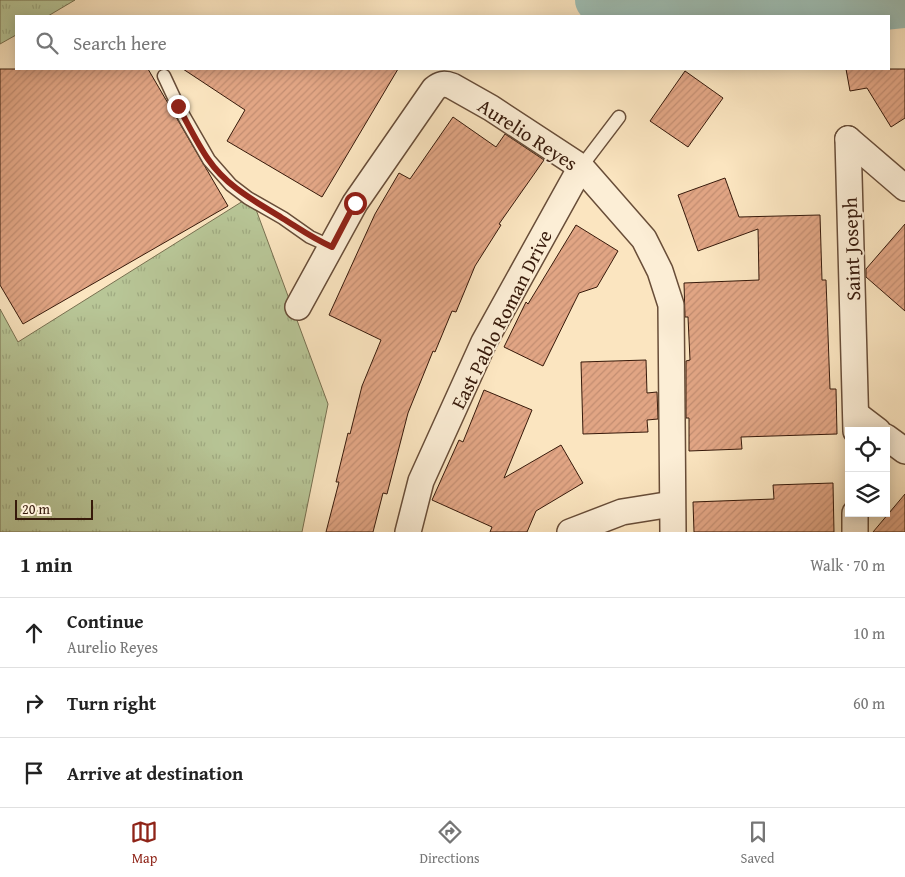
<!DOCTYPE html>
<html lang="en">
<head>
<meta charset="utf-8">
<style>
  body { margin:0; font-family:"Gentium Book Plus",serif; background:#f6f6f6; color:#222 }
  .controls { position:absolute; right:15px; bottom:15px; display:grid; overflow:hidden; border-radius:0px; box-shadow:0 2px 12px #0003 }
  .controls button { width:45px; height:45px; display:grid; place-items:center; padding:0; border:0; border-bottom:1px solid #e0e0e0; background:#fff; color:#222; font:25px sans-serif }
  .scale { position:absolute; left:15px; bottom:12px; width:78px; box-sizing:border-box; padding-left:5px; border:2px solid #371a0b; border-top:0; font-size:14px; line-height:18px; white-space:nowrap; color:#371a0b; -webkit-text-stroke:4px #fceed6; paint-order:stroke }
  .stop { position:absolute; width:15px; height:15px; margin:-11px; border:4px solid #8f2418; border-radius:50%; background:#fff }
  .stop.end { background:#8f2418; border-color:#fff; box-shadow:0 1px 5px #0008 }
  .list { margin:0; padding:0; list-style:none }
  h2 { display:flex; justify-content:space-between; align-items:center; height:65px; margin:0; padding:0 20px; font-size:21px }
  h2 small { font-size:16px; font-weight:400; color:#767676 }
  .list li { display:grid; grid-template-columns:32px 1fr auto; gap:15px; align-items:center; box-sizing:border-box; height:70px; padding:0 20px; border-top:1px solid #e0e0e0 }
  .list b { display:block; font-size:19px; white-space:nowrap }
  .list p { margin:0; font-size:16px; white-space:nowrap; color:#767676 }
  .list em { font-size:16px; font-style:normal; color:#767676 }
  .icon { flex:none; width:28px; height:28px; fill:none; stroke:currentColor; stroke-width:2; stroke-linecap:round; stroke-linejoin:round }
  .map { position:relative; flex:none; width:905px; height:532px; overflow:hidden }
  .search { position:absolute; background:#fff; box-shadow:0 2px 12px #0003; left:15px; right:15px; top:15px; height:55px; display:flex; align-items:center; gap:12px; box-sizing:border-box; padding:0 18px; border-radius:0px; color:#767676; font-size:19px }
  .sheet { height:275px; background:#fff }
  nav { display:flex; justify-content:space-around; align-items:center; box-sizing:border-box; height:70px; border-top:1px solid #e0e0e0; background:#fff; font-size:14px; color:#767676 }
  nav a { display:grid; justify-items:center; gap:2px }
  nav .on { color:#8f2418 }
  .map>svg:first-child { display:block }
  .grass { fill:url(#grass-tufts); stroke:#787051 }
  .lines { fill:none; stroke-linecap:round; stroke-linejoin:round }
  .river { stroke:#9fbfb5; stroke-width:46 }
  .building { fill:url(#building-hatch); stroke:#371a0b }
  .service-casing { stroke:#684d38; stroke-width:15 }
  .minor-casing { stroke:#684d38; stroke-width:28 }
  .service { stroke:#fceed6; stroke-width:12 }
  .minor { stroke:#fceed6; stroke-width:25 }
  .route { stroke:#8f2418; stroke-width:6 }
  .labels { text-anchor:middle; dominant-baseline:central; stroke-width:4; stroke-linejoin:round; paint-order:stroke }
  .street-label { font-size:20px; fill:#371a0b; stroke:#fceed6 }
</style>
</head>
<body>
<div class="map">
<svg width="905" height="532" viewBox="0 0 905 532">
  <defs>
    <pattern id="grass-tufts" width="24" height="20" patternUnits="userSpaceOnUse" patternTransform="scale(1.25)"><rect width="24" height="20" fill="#b8c697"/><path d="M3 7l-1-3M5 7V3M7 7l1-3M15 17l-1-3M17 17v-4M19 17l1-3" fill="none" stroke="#9faa81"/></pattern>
    <pattern id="building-hatch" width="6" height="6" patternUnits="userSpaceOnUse" patternTransform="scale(1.25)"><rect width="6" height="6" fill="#e1a584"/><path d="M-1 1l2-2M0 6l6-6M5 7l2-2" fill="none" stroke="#c28d71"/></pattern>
  </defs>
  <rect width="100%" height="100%" fill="#fbe5c0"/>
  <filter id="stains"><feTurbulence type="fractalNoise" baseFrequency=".004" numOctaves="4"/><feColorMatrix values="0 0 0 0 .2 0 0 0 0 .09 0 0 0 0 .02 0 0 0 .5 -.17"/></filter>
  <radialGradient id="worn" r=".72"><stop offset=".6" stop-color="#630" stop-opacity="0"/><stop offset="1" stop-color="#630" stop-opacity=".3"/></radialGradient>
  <g class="grass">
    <path d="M0 0H75L48 16H16V35L0 44Z"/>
    <path d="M251 196 328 404 302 532H0V309L18 342Z"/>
  </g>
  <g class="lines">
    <path class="river" d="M598 0 714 8 844 11 905 5"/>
  </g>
  <g class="building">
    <path d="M0 69H148L228 206 23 324 0 285Z"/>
    <path d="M183 69H398L322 197 227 141 245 110Z"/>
    <path d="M846 69H905V118L891 127 867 88 850 91Z"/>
    <path d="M685 71 723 98 688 147 650 121Z"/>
    <path d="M453 117 496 147 505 134 544 160 499 224 501 225 475 266 456 312 452 311 435 352 433 351 408 413 387 494 383 493 373 532H326L339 482H336L348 433 350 434 362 386 381 340 329 315 375 214 399 173 410 179Z"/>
    <path d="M725 178 739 217 820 215 822 280H826L830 389H836L837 434 741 437 742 449 689 451V418H686V361L690 360 688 317H685L684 283 759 280 758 229 698 251 678 195Z"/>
    <path d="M905 224V311L866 277V269Z"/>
    <path d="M576 225 618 251 597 287 579 293 543 366 504 347 526 302 528 304Z"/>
    <path d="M646 360 647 393 657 392 658 419 647 420 648 432 583 434 581 362Z"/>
    <path d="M484 390 532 410 504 478 561 445 583 483 536 511 527 532H490L492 527 432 500 459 440 463 442Z"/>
    <path d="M833 483 834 532H694L693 502 774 499 773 485Z"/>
    <path d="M905 494V532H873Z"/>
  </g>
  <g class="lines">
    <defs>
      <g id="service">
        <path d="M164 76 178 106 209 160 231 185 248 198 283 218 310 237 332 247"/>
        <path d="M581 167 619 117"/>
      </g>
      <g id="minor">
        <path d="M848 139 856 431"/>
        <path d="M848 139 905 188"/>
        <path d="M298 307 355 203 434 89C440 84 444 83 452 86L491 108 581 167 644 239 660 271 671 305 673 532"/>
        <path d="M857 415 878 431"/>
        <path d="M886 437 905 451"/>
        <path d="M408 532 421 481 484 342 581 167"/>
        <path d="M570 532 622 512 672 504"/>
        <path d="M855 532V513"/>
      </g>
    </defs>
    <use href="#service" class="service-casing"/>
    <use href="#minor" class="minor-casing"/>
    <use href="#service" class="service"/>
    <use href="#minor" class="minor"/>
  </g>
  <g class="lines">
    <path class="route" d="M178 106C188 124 197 143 208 159 227 187 255 201 282 218 300 229 312 238 332 247L355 203"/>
  </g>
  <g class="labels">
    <g class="street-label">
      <text transform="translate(528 134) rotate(33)">Aurelio Reyes</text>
      <text transform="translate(851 249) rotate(-92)">Saint Joseph</text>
      <text transform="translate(501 319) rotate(-63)">East Pablo Roman Drive</text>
    </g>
  </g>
  <rect width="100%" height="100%" filter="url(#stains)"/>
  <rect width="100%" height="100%" fill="url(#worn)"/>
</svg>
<div class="controls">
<button><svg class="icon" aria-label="locate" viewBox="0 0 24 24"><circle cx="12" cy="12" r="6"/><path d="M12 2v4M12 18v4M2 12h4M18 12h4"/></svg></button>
<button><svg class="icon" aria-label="layers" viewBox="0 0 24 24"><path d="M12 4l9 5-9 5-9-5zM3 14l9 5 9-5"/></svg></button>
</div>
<div class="scale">20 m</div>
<div class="stop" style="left:355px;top:203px"></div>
<div class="stop end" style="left:178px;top:106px"></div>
<div class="search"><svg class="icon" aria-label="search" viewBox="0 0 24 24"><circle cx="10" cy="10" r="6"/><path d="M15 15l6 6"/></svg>Search here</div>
</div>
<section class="sheet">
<h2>1 min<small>Walk · 70 m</small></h2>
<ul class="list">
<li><svg class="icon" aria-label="ahead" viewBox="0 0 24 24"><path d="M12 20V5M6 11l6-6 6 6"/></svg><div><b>Continue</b><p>Aurelio Reyes</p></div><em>10 m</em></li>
<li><svg class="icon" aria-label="right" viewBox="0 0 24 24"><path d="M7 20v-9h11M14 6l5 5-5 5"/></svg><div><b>Turn right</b></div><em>60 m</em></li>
<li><svg class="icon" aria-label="arrive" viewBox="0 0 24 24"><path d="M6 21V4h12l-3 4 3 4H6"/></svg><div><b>Arrive at destination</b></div></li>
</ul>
</section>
<nav>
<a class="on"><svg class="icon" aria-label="map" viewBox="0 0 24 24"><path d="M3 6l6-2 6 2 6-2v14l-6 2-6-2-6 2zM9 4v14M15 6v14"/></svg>Map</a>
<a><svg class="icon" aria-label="directions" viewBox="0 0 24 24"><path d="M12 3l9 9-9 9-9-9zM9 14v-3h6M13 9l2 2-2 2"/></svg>Directions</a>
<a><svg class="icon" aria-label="saved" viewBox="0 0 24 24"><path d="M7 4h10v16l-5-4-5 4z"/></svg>Saved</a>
</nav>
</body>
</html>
